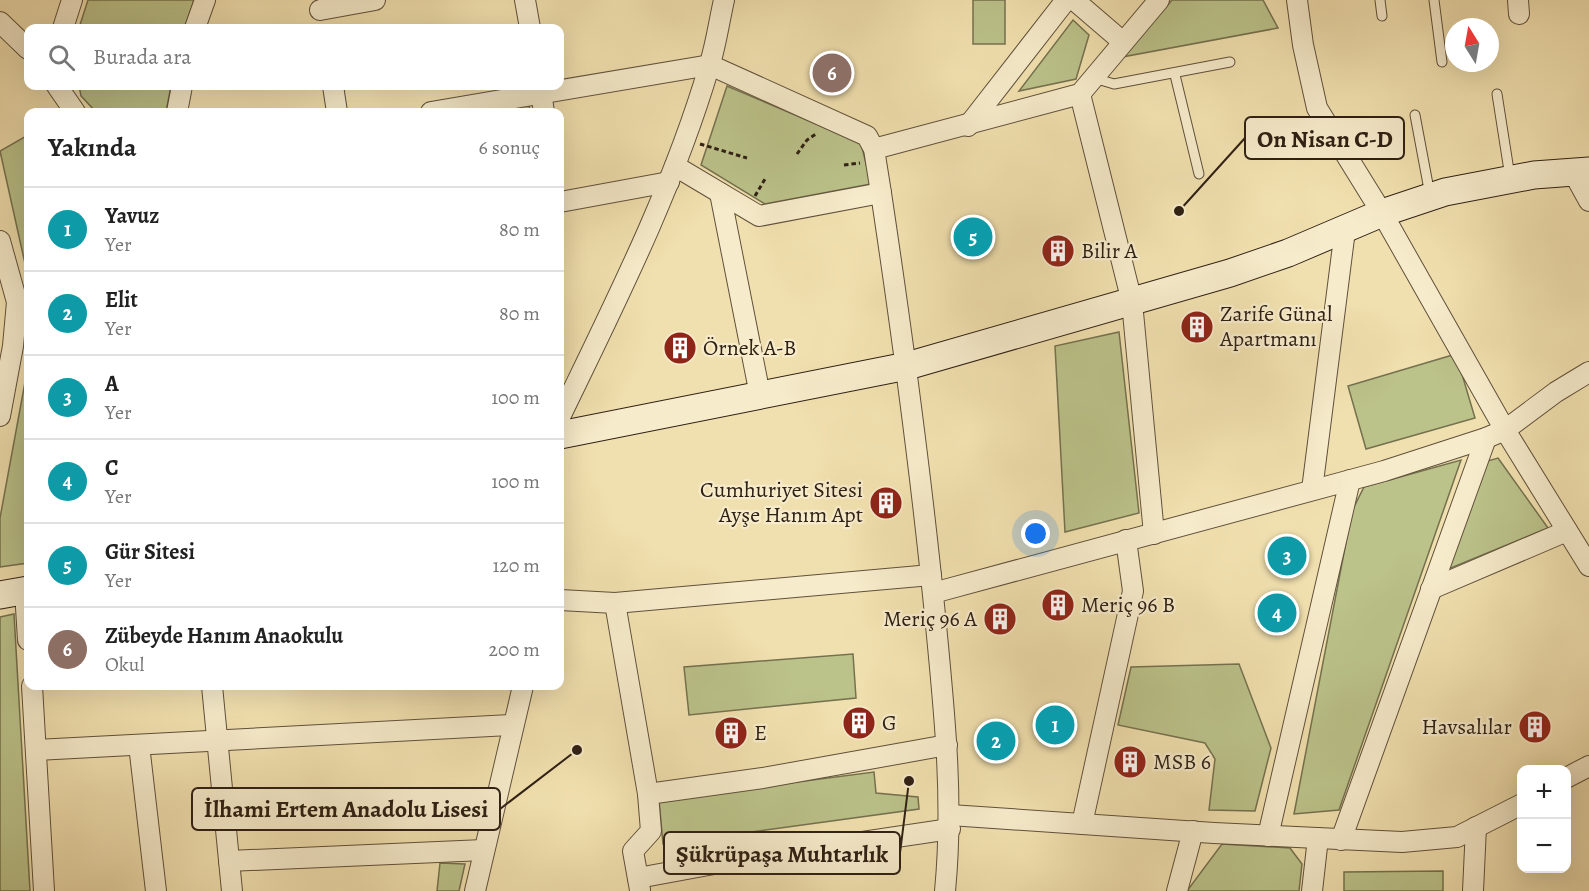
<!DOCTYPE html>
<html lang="tr">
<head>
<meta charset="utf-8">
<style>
  body { margin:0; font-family:Alegreya,serif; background:#f2f2f2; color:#222 }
  .controls { position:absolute; right:18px; bottom:18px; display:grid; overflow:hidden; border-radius:12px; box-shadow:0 6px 24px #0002 }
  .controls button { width:54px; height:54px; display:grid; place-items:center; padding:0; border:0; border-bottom:2px solid #e0e0e0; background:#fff; color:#222; font:30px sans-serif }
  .compass { position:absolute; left:1445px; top:18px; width:54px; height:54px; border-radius:50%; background:#fff; box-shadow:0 6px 24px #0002; rotate:349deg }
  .you { position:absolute; left:1036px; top:534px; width:21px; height:21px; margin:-15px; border:4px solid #fff; border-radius:50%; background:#1a73e8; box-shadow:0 0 0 9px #1a73e833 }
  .badge { display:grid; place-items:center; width:39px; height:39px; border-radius:50%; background:#8f2418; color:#fff; font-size:20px; font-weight:700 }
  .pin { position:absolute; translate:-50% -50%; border:3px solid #fff; box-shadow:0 2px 6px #0006 }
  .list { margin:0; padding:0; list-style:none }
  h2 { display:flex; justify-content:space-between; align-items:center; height:78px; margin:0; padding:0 24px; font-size:26px }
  h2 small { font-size:20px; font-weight:400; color:#767676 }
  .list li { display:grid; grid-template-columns:39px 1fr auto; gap:18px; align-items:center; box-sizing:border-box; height:84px; padding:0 24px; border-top:2px solid #e0e0e0 }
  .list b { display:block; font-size:22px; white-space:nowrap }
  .list p { margin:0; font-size:20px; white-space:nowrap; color:#767676 }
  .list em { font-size:20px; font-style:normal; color:#767676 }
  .icon { flex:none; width:33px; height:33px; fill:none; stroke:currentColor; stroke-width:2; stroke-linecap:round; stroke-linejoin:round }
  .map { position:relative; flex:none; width:1589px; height:891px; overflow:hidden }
  .search { position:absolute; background:#fff; box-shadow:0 6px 24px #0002; left:24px; top:24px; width:540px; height:66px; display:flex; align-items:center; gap:15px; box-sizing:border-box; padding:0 21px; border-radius:12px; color:#767676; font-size:22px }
  .panel { position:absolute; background:#fff; box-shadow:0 6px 24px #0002; left:24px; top:108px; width:540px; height:582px; border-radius:12px }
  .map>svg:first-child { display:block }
  .green { fill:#bbc28a; stroke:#75714f; stroke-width:1.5 }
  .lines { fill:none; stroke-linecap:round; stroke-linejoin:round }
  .service-casing { stroke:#60503b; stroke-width:11 }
  .minor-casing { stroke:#60503b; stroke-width:22 }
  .secondary-casing { stroke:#2f2014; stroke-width:29 }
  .path { stroke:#2f2014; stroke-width:3; stroke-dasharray:4.5 3; stroke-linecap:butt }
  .service { stroke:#f6ebcb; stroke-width:9 }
  .minor { stroke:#f6ebcb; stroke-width:20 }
  .secondary { stroke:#f6ebcb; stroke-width:27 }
  .labels { text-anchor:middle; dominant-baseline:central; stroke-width:4.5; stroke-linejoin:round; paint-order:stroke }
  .poi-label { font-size:22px; fill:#2f2014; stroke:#f6ebcb; text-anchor:start }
  .leader { fill:none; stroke:#2f2014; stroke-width:2 }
  .callout-dot { fill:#2f2014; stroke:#f6ebcb; stroke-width:2 }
  .callout { fill:#f6ebcb; stroke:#2f2014; stroke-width:2 }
  .callout-label { font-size:24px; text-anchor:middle; font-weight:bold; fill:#2f2014 }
</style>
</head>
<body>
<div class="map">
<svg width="1589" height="891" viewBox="0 0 1589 891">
  <rect width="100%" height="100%" fill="#f1e0af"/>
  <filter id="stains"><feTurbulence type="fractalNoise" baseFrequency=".00333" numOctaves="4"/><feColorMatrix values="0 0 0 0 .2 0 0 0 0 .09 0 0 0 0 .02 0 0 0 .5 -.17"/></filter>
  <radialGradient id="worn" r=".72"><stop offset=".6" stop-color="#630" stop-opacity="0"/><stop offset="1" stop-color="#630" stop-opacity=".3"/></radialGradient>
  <g class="green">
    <path d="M88 0H194L185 28H79Z"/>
    <rect x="973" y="0" width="32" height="44"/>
    <path d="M1172 0H1263L1278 28 1122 57Z"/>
    <path d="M1073 20 1089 35 1076 79 1019 91Z"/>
    <path d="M79 86H171L166 112H96L81 96Z"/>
    <path d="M727 86 861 143 871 184 765 204 701 165Z"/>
    <path d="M529 105 530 112H486Z"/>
    <path d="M28 135V277L0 151Z"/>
    <path d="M1119 332 1139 513 1065 532 1055 346Z"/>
    <path d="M1456 354 1475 418 1366 449 1348 386Z"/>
    <path d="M28 366V563L0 567V518Z"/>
    <path d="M1498 458 1548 528 1446 570 1484 462Z"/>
    <path d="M1461 460 1339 810 1294 814 1352 511 1364 487Z"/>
    <path d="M14 614 30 891H0V617Z"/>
    <path d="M853 654 856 698 689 715 684 667Z"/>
    <path d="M1239 664 1271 748 1255 811 1209 810 1215 759 1205 743 1118 725 1131 667Z"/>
    <path d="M874 772 876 793 918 797 919 809 663 844 659 800Z"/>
    <path d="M1222 844 1290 848 1302 864 1299 891H1187Z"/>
    <path d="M440 863 465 864 459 891H437Z"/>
    <path d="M1443 871V891H1344V872Z"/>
  </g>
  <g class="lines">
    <defs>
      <g id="service">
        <path d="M1380 0 1382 16"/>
        <path d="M1434 0 1442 62"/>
        <path d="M1175 75 1199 174"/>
        <path d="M1094 78 1114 84 1230 62"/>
        <path d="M1497 94 1510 177"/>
        <path d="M1415 115 1430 195"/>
      </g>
      <g id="minor">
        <path d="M525 0 530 28"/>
        <path d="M1074 0 1123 42"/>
        <path d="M1297 0 1303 45 1317 108 1382 213 1505 430 1589 566"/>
        <path d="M1518 0 1519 14"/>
        <path d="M320 10 375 0"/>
        <path d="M0 22 28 49"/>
        <path d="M63 28 72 0"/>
        <path d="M195 28 205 0"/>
        <path d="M57 86 75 112"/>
        <path d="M333 86 337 112"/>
        <path d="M540 86 544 112"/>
        <path d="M1080 94 1132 302 1154 534"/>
        <path d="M177 112 182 86"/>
        <path d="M431 112 710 65 867 136 874 149 881 193C902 333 921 474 935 615 944 708 954 799 945 891"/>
        <path d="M968 126 1066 0"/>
        <path d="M874 149 1080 94 1159 0"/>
        <path d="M675 166 759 216 881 193"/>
        <path d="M1573 172 1589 201"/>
        <path d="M720 193 760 395"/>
        <path d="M560 202 669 182"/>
        <path d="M0 241 17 302 13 346 0 416"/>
        <path d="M560 417C615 303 673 189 709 67 716 45 719 22 724 0"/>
        <path d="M1312 490 1345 230"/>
        <path d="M1431 589 1567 531"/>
        <path d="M25 591 28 640"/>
        <path d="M933 593 1384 471 1486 438 1505 430 1556 392 1589 372"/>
        <path d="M560 600 615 603 931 575"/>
        <path d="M615 603 648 794 651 831 633 851 640 890"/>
        <path d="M32 686 44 891"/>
        <path d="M212 686 232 891"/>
        <path d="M139 745 156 891"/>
        <path d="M36 750 511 725"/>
        <path d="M1566 778 1589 766"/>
        <path d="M648 794 763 778 947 745"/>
        <path d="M950 815 1214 833 1402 842 1457 837 1522 804"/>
        <path d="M1082 824 1133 591 1126 540"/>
        <path d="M1268 836 1350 480"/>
        <path d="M1341 840 1486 438"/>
        <path d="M229 861 484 850"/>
        <path d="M638 878 714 864 950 829"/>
        <path d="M475 891 523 686"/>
        <path d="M1177 891 1193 831"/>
        <path d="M1312 891 1318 838"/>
        <path d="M1473 891 1476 827"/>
      </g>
      <g id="secondary">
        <path d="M560 435 907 366 1230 273 1288 253 1382 213 1445 192 1534 175 1589 171"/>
        <path d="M0 595 28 590"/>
      </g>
    </defs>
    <use href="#service" class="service-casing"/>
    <use href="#minor" class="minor-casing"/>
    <use href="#secondary" class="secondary-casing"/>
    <g class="path">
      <path d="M700 144 747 158"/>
      <path d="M797 154 807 140 816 134"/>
      <path d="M844 165 860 163"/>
      <path d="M755 196 765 179"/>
    </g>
    <use href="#service" class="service"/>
    <use href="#minor" class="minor"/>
    <use href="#secondary" class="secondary"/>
  </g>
  <defs>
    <symbol id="building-disc" viewBox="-11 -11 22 22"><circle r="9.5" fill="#8f2418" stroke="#f6ebcb"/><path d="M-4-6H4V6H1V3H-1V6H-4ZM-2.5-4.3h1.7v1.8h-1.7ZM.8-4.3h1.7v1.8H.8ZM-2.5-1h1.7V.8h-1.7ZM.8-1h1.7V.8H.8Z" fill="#fff"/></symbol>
  </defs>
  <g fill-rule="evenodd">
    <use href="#building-disc" x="1039" y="232" width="38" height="38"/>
    <use href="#building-disc" x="1178" y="308" width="38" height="38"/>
    <use href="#building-disc" x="661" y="329" width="38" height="38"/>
    <use href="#building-disc" x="867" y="484" width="38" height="38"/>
    <use href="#building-disc" x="1039" y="586" width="38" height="38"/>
    <use href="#building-disc" x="981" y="600" width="38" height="38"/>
    <use href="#building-disc" x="840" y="704" width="38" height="38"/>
    <use href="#building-disc" x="1516" y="708" width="38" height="38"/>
    <use href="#building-disc" x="712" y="714" width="38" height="38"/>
    <use href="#building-disc" x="1111" y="743" width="38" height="38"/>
  </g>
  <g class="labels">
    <g class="poi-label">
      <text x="1081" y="251">Bilir A</text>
      <text x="1220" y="314">Zarife Günal<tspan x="1220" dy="25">Apartmanı</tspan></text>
      <text x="703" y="348">Örnek A-B</text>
      <text x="863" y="490" text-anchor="end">Cumhuriyet Sitesi<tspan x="863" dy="25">Ayşe Hanım Apt</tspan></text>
      <text x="1081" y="605">Meriç 96 B</text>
      <text x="977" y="619" text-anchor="end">Meriç 96 A</text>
      <text x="882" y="723">G</text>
      <text x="1512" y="727" text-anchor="end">Havsalılar</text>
      <text x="754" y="733">E</text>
      <text x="1153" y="762">MSB 6</text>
    </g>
  </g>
  <path class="leader" d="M1179 211L1245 138M577 750L500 809M909 781L900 853"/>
  <g class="callout-dot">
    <circle cx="1179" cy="211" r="6"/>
    <circle cx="577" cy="750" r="6"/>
    <circle cx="909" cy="781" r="6"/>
  </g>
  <g class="callout">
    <rect x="1245" y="117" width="159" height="42" rx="6"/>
    <rect x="192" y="788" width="308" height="42" rx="6"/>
    <rect x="664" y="832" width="236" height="42" rx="6"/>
  </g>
  <g class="callout-label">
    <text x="1325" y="147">On Nisan C-D</text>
    <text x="346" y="817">İlhami Ertem Anadolu Lisesi</text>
    <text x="782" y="862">Şükrüpaşa Muhtarlık</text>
  </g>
  <rect width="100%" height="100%" filter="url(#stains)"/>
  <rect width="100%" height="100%" fill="url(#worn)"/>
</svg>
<div class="controls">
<button>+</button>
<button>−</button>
</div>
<svg class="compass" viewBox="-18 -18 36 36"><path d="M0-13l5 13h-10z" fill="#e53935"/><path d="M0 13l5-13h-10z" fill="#767676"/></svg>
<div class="you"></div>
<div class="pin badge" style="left:1055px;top:725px;background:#0f9aa8">1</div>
<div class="pin badge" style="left:996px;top:741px;background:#0f9aa8">2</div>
<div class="pin badge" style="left:1287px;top:556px;background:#0f9aa8">3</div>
<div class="pin badge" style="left:1277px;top:613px;background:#0f9aa8">4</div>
<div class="pin badge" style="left:973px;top:237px;background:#0f9aa8">5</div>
<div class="pin badge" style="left:832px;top:73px;background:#8d6e63">6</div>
<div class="search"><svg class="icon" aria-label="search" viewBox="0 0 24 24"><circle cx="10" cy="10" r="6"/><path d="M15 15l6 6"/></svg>Burada ara</div>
<section class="panel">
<h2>Yakında<small>6 sonuç</small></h2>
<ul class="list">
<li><span class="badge" style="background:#0f9aa8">1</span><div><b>Yavuz</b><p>Yer</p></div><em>80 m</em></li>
<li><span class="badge" style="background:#0f9aa8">2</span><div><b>Elit</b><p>Yer</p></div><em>80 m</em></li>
<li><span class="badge" style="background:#0f9aa8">3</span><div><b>A</b><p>Yer</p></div><em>100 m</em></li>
<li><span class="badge" style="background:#0f9aa8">4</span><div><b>C</b><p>Yer</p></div><em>100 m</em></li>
<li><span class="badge" style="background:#0f9aa8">5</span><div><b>Gür Sitesi</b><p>Yer</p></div><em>120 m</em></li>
<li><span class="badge" style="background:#8d6e63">6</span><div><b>Zübeyde Hanım Anaokulu</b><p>Okul</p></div><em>200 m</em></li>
</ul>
</section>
</div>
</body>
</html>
